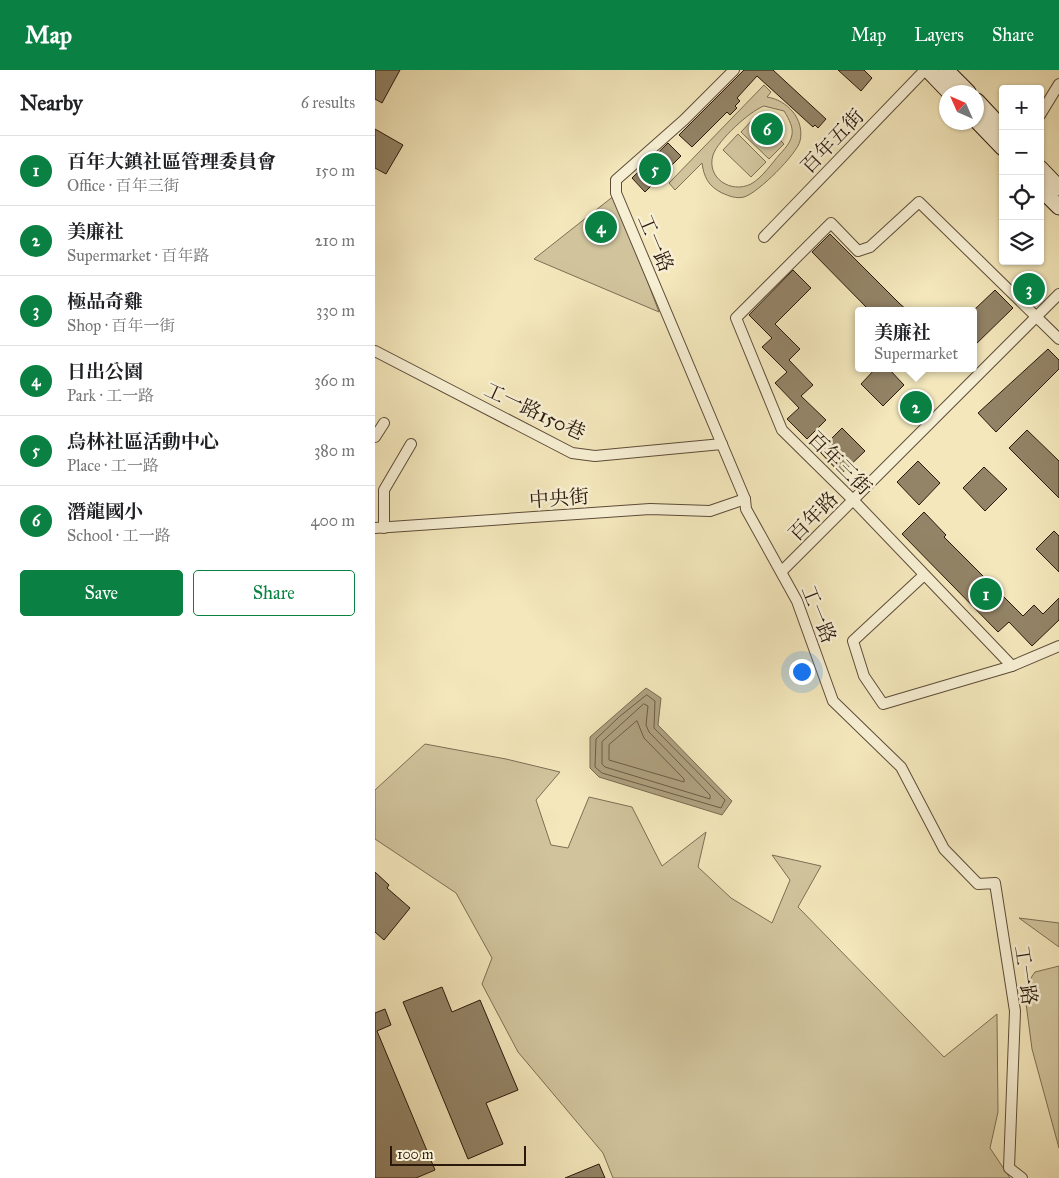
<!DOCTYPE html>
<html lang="en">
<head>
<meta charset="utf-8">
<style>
  body { margin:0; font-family:"IM FELL Great Primer","Noto Serif TC",serif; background:#f2f2f2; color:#202124 }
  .controls { position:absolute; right:15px; top:15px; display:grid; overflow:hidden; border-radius:5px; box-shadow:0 1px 4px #0004 }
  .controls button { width:45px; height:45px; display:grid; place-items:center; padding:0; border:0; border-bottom:1px solid #e0e0e0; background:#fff; color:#202124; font:25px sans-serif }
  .compass { position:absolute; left:564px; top:15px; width:45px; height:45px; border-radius:50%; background:#fff; box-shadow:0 1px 4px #0004; rotate:315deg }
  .scale { position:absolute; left:15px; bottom:12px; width:136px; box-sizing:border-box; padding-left:5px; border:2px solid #2b180c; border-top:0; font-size:14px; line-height:18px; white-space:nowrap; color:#2b180c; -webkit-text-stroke:4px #f7efd3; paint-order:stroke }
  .you { position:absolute; left:426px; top:601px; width:18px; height:18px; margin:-12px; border:4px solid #fff; border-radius:50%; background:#1a73e8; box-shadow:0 0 0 8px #1a73e833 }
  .badge { display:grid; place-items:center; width:32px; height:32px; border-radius:50%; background:#0b8043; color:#fff; font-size:16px; font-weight:700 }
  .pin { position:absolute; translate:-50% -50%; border:2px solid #fff; box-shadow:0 1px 5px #0006 }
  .popup { position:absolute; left:480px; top:237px; width:122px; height:65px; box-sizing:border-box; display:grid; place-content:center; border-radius:5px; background:#fff; filter:drop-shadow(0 1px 4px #0005); font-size:16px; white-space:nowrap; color:#757577 }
  .popup b { font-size:19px; color:#202124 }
  .popup::after { content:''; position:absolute; left:50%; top:100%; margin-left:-10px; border:10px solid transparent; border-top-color:#fff }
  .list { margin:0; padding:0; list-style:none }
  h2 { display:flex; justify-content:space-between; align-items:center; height:65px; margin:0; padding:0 20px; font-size:21px }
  h2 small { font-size:16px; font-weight:400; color:#757577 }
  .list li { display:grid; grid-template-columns:32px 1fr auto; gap:15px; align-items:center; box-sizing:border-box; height:70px; padding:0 20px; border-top:1px solid #e0e0e0 }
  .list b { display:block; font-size:19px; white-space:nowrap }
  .list p { margin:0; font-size:16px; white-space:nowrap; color:#757577 }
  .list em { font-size:16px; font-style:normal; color:#757577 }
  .actions { display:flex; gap:10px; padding:15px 20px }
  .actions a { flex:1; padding:11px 0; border:1px solid #0b8043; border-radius:5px; text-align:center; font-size:18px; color:#0b8043 }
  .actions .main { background:#0b8043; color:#fff }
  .icon { flex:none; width:28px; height:28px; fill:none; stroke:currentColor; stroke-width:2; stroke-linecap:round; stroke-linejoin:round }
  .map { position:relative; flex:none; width:684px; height:1108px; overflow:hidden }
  header { display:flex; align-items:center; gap:30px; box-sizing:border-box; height:70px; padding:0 25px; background:#0b8043; color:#fff }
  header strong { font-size:24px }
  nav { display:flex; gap:28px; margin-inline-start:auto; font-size:18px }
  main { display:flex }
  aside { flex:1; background:#fff }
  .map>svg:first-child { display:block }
  .green { fill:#d1c49d; stroke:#7e6e54; fill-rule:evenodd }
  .water { fill:#afa180; stroke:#7a6a52 }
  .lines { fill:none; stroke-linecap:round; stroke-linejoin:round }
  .shore { stroke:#6d5c46; stroke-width:1 }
  .building { fill:#938467; stroke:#2b180c }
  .minor-casing { stroke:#5d4c38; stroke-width:12 }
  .secondary-casing { stroke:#2b180c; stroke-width:17 }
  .minor { stroke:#f7efd3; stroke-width:10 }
  .secondary { stroke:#f7efd3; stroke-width:15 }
  .labels { text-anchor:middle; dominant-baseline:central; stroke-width:5; stroke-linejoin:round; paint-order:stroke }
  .street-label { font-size:20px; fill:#2b180c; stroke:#f7efd3 }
</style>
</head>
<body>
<header>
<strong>Map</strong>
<nav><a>Map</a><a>Layers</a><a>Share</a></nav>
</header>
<main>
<aside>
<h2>Nearby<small>6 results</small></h2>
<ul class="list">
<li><span class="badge">1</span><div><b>百年大鎮社區管理委員會</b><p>Office · 百年三街</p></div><em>150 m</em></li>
<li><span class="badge">2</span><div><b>美廉社</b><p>Supermarket · 百年路</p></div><em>210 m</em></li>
<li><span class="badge">3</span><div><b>極品奇雞</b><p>Shop · 百年一街</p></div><em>330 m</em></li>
<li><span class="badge">4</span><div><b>日出公園</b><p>Park · 工一路</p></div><em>360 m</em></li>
<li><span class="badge">5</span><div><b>烏林社區活動中心</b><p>Place · 工一路</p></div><em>380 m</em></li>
<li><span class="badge">6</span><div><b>潛龍國小</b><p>School · 工一路</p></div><em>400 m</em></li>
</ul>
<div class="actions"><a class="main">Save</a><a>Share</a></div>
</aside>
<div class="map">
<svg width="684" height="1108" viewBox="0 0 684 1108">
  <rect width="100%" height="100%" fill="#f3e7bb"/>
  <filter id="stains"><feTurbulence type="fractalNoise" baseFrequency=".004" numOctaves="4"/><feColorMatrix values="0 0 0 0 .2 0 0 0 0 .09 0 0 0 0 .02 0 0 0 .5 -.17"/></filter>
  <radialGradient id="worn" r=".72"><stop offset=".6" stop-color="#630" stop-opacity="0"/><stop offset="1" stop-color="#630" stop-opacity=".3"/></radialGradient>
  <g class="green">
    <path d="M389 15 396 22 392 27C412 30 430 49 425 71 422 84 383 123 369 127 361 129 354 126 347 123 333 116 329 107 327 93L300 120 294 113ZM389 36 409 41C421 60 420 68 405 84 397 93 387 108 376 114 356 124 331 108 338 85 343 70 375 41 389 36Z"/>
    <path d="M381 46 409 74 394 89 366 62Z"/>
    <path d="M363 64 391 92 376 107 348 80Z"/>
    <path d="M240 125 284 242 159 189Z"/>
    <path d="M50 674 131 689 185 702 161 730 176 775 193 778 214 727 257 737 287 796 331 762 323 797 356 828 397 853 415 810 397 785 446 796 423 837 569 987 622 944 623 1042 615 1078 635 1108H238L228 1083 143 982 107 914 117 888 81 823 0 769V720Z"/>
    <path d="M644 848 684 853V877Z"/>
    <path d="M684 896V1078L657 979 649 918 660 902Z"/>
  </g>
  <path class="water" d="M271 618 286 628 283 655 357 731 347 745 224 707 215 698V667Z"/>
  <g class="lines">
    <g class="shore">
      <path d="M272 625 280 631 279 658 350 730 346 738 227 703 220 697 221 669 244 647Z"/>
      <path d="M269 634 273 636 271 655 274 662 335 725V729L230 697 227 694V672Z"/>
      <path d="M262 651 269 668 309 709V712L234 690V675Z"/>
    </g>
  </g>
  <g class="building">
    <path d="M0 0H25L7 33 0 29Z"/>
    <path d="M369 0H398L451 49 443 58 440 55 438 57 382 6 362 28 365 31 360 36 362 38 355 45 352 42 317 77 304 65Z"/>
    <path d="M463 0H489L497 8 486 21Z"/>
    <path d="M0 59 28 75 11 104 0 98Z"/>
    <path d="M293 73 306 86 270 122 257 108Z"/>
    <path d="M455 164 524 233 533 241H495L437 182Z"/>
    <path d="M418 200 436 218 400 254 425 279 414 290 438 315 426 326 451 350 432 369 412 349 424 338 400 313 412 302 387 277 397 268 374 245Z"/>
    <path d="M620 220 638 238 598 277V241Z"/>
    <path d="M673 279 684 290V299L621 362 603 343Z"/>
    <path d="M501 298H513L529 315 508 336 486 314Z"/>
    <path d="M467 358 490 381 466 404 444 381Z"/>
    <path d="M652 360 684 391V428L634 378Z"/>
    <path d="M543 391 565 413 544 435 522 412Z"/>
    <path d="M609 397 632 419 610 441 588 418Z"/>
    <path d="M549 442 571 465 569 467 648 546 659 535 668 544 684 528V550L657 576 634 552 623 562 527 464Z"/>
    <path d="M679 461 684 466V502L661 479Z"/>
    <path d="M0 802 14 815 12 818 35 838 9 870 0 862Z"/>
    <path d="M67 917 77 942 105 930 143 1020 111 1033 128 1074 93 1089 28 932Z"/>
    <path d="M10 939 16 955 2 961 60 1100 41 1108H0V943Z"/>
    <path d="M224 1094 230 1108H190Z"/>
  </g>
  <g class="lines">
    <defs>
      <g id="minor">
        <path d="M359 0 309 50 241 110V123L370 429 371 439 422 531 458 631 526 697 569 779 603 814 620 813 640 941 634 1098 647 1108"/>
        <path d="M665 45 684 14"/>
        <path d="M389 167 550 0"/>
        <path d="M0 281 197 383 220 386 347 374"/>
        <path d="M0 367 9 353"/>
        <path d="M0 458 275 439 335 441 370 429"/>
        <path d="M9 458V420L36 374"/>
        <path d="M407 501 684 224"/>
        <path d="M548 506 478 571 489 606 508 634 637 596 684 576"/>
        <path d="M637 596 478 430 407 360 361 248 456 153 483 181 495 177 544 132 684 269"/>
      </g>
      <g id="secondary">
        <path d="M553 0 574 22"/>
        <path d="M571 0 593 22"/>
        <path d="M602 31 628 59"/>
        <path d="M602 51 628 78"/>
        <path d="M665 98 684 118"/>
        <path d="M665 118 684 137"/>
      </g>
    </defs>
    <use href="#minor" class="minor-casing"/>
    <use href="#secondary" class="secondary-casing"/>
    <use href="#minor" class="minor"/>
    <use href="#secondary" class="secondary"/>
  </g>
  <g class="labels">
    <g class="street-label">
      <text transform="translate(457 71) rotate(-46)">百年五街</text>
      <text transform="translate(281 173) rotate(67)">工一路</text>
      <text transform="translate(160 341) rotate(25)">工一路150巷</text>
      <text transform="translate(465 393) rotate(45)">百年三街</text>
      <text transform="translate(184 428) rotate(-4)">中央街</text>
      <text transform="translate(438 446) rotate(-45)">百年路</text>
      <text transform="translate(444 544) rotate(68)">工一路</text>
      <text transform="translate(651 905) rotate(82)">工一路</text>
    </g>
  </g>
  <rect width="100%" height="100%" filter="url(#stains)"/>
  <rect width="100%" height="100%" fill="url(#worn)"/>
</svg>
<div class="controls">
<button>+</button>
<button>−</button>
<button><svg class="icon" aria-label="locate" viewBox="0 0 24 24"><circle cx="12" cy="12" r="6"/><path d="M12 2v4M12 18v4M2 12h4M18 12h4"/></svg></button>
<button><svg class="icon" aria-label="layers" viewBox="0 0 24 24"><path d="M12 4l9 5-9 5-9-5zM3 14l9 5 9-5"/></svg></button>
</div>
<svg class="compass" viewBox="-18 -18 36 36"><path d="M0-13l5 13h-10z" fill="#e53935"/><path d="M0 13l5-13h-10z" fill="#757577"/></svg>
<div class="scale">100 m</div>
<div class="you"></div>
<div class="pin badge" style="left:611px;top:524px">1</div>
<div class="pin badge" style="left:541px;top:337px">2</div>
<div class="popup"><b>美廉社</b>Supermarket</div>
<div class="pin badge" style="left:654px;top:219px">3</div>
<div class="pin badge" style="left:226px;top:157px">4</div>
<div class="pin badge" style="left:280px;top:99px">5</div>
<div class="pin badge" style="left:392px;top:59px">6</div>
</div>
</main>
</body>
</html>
